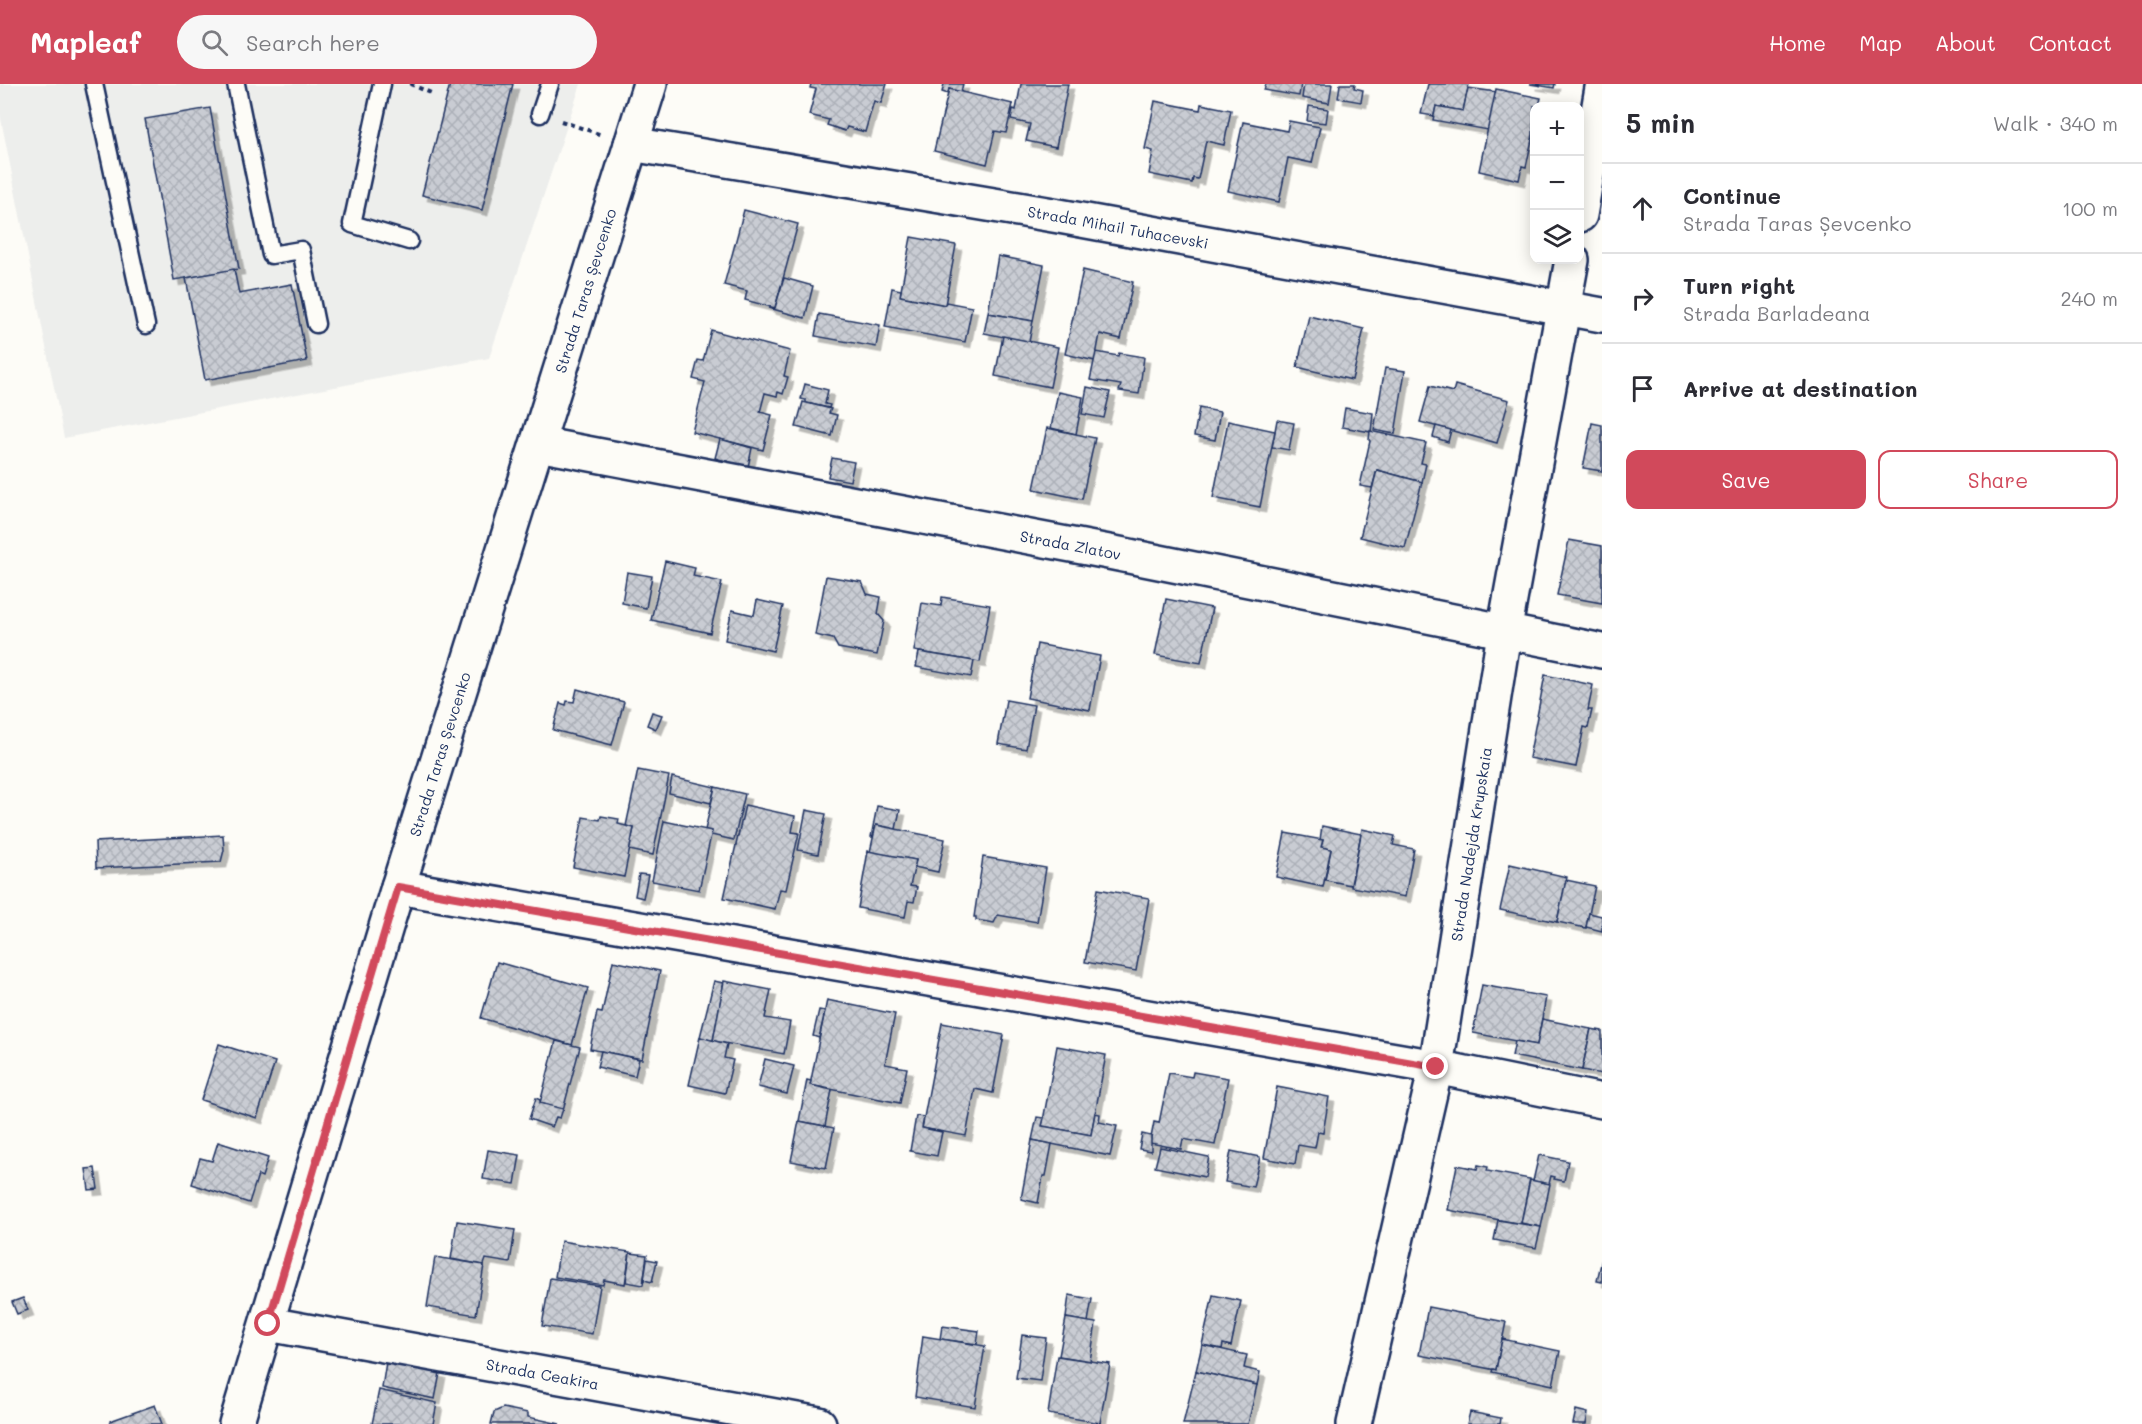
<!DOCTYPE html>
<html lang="en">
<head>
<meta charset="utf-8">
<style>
  body { margin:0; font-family:Mali,sans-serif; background:#f7f7f7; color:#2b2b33 }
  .controls { position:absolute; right:18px; top:18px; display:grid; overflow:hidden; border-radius:12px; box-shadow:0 3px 15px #0003 }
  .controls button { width:54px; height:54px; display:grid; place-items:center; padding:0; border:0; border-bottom:2px solid #e1e1e2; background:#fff; color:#2b2b33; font:30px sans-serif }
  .stop { position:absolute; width:18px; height:18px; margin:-14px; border:4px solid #d1495b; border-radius:50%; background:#fff }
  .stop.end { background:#d1495b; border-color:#fff; box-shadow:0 2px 6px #0008 }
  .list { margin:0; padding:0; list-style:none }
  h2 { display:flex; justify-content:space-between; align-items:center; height:78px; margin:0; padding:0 24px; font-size:26px }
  h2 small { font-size:20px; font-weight:400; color:#7c7c81 }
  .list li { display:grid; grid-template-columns:39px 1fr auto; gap:18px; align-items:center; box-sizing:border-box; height:90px; padding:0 24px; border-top:2px solid #e1e1e2 }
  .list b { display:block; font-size:22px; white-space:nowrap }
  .list p { margin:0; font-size:20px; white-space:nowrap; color:#7c7c81 }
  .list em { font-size:20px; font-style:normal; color:#7c7c81 }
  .actions { display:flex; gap:12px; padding:18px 24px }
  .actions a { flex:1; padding:14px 0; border:2px solid #d1495b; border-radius:12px; text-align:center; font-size:21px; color:#d1495b }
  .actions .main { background:#d1495b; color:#fff }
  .icon { flex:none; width:33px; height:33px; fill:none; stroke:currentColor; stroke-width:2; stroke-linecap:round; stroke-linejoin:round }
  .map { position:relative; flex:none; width:1602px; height:1340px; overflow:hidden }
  header { display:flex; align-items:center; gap:36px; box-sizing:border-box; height:84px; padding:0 30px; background:#d1495b; color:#fff }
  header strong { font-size:28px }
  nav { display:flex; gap:33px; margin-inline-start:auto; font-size:21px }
  .search { width:420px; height:54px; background:#f7f7f7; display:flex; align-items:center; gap:15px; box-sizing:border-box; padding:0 21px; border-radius:33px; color:#7c7c81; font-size:22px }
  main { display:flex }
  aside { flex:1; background:#fff }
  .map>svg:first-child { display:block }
  .built { fill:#edeeec }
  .building { fill:url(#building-cross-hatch); stroke:#1b2f5e; stroke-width:1.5; filter:url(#shadow) }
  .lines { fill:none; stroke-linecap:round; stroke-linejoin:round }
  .service-casing { stroke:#1b2f5e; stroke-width:21 }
  .minor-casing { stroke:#1b2f5e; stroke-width:38 }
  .secondary-casing { stroke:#1b2f5e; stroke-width:38 }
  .path { stroke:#1b2f5e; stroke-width:4; stroke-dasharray:4.5 4.5; stroke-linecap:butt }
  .service { stroke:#fdfcf7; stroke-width:16 }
  .minor { stroke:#fdfcf7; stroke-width:33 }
  .secondary { stroke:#fdfcf7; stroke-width:33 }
  .route { stroke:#d1495b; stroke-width:8 }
  .labels { text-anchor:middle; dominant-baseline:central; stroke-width:6; stroke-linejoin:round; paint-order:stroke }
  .street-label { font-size:15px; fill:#1b2f5e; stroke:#fdfcf7 }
</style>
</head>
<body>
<header>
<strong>Mapleaf</strong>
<div class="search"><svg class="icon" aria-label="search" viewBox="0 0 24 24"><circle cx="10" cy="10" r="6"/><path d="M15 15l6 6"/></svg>Search here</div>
<nav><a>Home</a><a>Map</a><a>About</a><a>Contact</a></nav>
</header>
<main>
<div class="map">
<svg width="1602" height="1340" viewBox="0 0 1602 1340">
  <defs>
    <pattern id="building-cross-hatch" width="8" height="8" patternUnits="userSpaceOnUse" patternTransform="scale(1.5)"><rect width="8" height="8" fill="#c9ccd3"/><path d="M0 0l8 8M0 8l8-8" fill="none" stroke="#acb0b8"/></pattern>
    <filter id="shadow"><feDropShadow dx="5.5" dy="5.5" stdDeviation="0" flood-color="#0004"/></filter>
  </defs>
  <rect width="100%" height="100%" fill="#fdfcf7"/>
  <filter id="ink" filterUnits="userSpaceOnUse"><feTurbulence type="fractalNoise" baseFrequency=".0167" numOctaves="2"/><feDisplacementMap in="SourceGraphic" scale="12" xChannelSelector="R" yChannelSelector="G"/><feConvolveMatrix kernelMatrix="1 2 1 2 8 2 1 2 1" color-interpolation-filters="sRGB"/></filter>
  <g filter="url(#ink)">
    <path class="built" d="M0 0H581L489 274 64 354 0 30Z"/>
    <g class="building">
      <path d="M450 0H513L482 126 422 111Z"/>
      <path d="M811 0H887L881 19 874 17 865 48 847 43 845 47 827 41 829 36 809 31 816 5 810 4Z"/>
      <path d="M944 0H963L961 8 949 5 948 10 942 8Z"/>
      <path d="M1021 0H1068L1056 63 1026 57 1030 40 1011 36 1013 25 1016 26Z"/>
      <path d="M1266 0H1301L1299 12 1264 6Z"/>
      <path d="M1304 0H1332L1329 19 1302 14Z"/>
      <path d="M1340 0H1355L1354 4 1363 6 1361 18 1338 14Z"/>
      <path d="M1428 0H1469L1463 27 1436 22 1434 32 1421 30Z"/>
      <path d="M1530 0H1555L1554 4Z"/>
      <path d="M1468 4 1496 8 1488 46 1433 36 1436 22 1463 27Z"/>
      <path d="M949 5 1013 20 1006 49 995 47 987 80 934 67Z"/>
      <path d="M1496 5 1541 14 1539 22H1534L1533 51 1526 83 1522 82 1519 96 1479 87Z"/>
      <path d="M1155 17 1200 26 1201 20 1231 26 1224 61 1206 57 1198 95 1193 94 1192 99 1149 90 1153 67 1145 65Z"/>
      <path d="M1309 22 1328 25 1326 39 1307 37Z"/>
      <path d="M210 24 239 185 174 196 145 35Z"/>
      <path d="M1289 37 1320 43 1312 79 1288 74 1279 118 1228 107 1243 38 1287 47Z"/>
      <path d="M744 126 798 140 775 224 745 216 747 207 724 201Z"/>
      <path d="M911 153 956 161 945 221 900 212Z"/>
      <path d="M998 172 1044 181 1033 237 988 229Z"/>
      <path d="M234 185 239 210 292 200 307 277 205 296 186 194Z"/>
      <path d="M1083 186 1133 198 1121 255 1100 250 1095 277 1065 270Z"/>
      <path d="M784 194 813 202 805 234 769 224H775Z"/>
      <path d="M892 204 901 206 900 212 945 221 946 218 972 223 965 258 885 243Z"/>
      <path d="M988 229 1033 237 1029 258 984 249Z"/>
      <path d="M819 230 880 241 876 263 815 252Z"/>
      <path d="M1309 232 1364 245 1352 296 1297 283Z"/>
      <path d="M711 246 790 267 784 292 788 293 783 310 778 308 777 312 765 309 760 328 772 331 763 366 692 348 705 298 693 295 698 276 703 277Z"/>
      <path d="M1003 252 1058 263 1050 303 995 292Z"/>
      <path d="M1096 268 1118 272 1119 269 1144 273 1139 310 1119 307 1121 301 1090 296Z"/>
      <path d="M1385 284 1405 287 1395 350 1374 346Z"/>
      <path d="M805 300 828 306 825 320 830 321 829 324 806 319V316L801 315Z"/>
      <path d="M1455 301 1509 316 1497 359 1420 338 1430 302 1453 308Z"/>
      <path d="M1087 303 1110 308 1104 334 1082 330Z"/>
      <path d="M1058 308 1083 313 1076 350 1051 344Z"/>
      <path d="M803 318 831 325 829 329 837 331 832 352 796 343Z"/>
      <path d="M1199 324 1220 328 1215 356 1194 352Z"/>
      <path d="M1345 324 1373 329 1371 348 1342 343Z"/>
      <path d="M1277 336 1294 339 1289 366 1272 363Z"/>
      <path d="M1228 337 1275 347 1260 423 1213 414Z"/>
      <path d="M1592 339 1602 341V387L1583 384Z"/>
      <path d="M1436 342 1451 346 1448 358 1433 353Z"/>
      <path d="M1047 344 1095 354 1082 415 1034 405Z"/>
      <path d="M1370 347 1426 359 1421 379 1426 380 1422 398 1377 386 1372 404 1360 402 1370 357 1369 356Z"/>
      <path d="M720 355 752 364 748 383 715 374Z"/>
      <path d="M832 374 854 378 850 397 828 393Z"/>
      <path d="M1377 386 1422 398 1405 464 1360 453Z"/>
      <path d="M1569 456 1602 462V519L1557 511Z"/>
      <path d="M665 477 695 484 693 492 722 498 710 549 651 536Z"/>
      <path d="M627 488 652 492 646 524 622 519Z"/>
      <path d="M826 492 862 498 867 510 881 513 878 530 884 537 877 571 838 564 833 555 815 551Z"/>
      <path d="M942 513 990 521 980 578 914 567 922 519 941 522Z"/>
      <path d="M1166 515 1212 524 1201 579 1155 571Z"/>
      <path d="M757 516 783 522 773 567 725 556 732 526 754 531Z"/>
      <path d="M1037 560 1100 572 1090 626 1027 614Z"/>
      <path d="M919 568 974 577 971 593 916 583Z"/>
      <path d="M1545 591 1593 601 1588 626H1592L1588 644 1584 643 1576 683 1529 674Z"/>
      <path d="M577 605 624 618 612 661 553 646 560 619 566 621 567 617 574 618Z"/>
      <path d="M1006 616 1034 621 1026 665 998 660Z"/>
      <path d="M652 628 662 631 656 645 647 641Z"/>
      <path d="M638 686 669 692 653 771 629 766 634 744 626 742Z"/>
      <path d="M672 693 715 703 711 719 669 709Z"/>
      <path d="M715 703 745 710 734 756 711 751 712 747 705 746Z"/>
      <path d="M745 721 795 732 792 748 799 749 786 806 780 805 775 825 724 814Z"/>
      <path d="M877 722 900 726 896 745 876 741 873 753H871Z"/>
      <path d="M806 726 826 730 818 770 798 766Z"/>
      <path d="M601 732 619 735 618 740 634 744 624 793 573 783 583 733 600 736Z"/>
      <path d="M664 737 712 747 699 806 652 797Z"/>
      <path d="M876 741 945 755 938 788 914 783 916 776 870 768Z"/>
      <path d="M1322 742 1361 750 1351 801 1325 796 1331 765 1321 763 1323 756H1320Z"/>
      <path d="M1362 745 1395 752 1393 761 1414 765 1405 813 1351 803Z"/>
      <path d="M1285 749 1323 756 1321 763 1331 765 1323 803 1276 793Z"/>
      <path d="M223 751 224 766 221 778 96 784 95 758Z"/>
      <path d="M868 767 916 776 910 802 917 803 914 818 908 817 905 833 858 824Z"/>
      <path d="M983 773 1046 784 1037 838 998 831 994 839 976 836V833H974Z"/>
      <path d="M1510 780 1567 793 1557 838 1500 826Z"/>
      <path d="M639 790 648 791 643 814 635 812Z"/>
      <path d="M1566 796 1595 802 1586 844 1557 838Z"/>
      <path d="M1098 805 1149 814 1136 887 1085 878Z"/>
      <path d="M1589 829 1602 832V847L1586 843Z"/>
      <path d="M613 877 660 887 642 975 590 965 597 928 602 929Z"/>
      <path d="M497 878 588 904 572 961 481 934Z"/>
      <path d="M714 897 724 899 713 957 700 953Z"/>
      <path d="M724 897 771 906 765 934 790 938 784 970 713 957Z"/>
      <path d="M1482 901 1546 913 1537 961 1473 949Z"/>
      <path d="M827 916 895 930 885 980 907 984 900 1019 810 1001Z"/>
      <path d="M819 926 825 927 819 954 813 952Z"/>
      <path d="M1542 935 1591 945 1582 986 1512 972 1515 957 1537 961Z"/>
      <path d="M942 939 1004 951 993 1009 975 1005 966 1052 922 1044Z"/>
      <path d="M1591 945 1602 947V990L1582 986Z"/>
      <path d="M700 953 727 960 724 974 733 976 725 1009 689 1001Z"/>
      <path d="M556 957 580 963 563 1026 540 1019Z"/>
      <path d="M219 960 275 978 257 1034 201 1016Z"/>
      <path d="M1057 962 1106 971 1091 1051 1042 1042Z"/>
      <path d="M601 967 639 975 635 992 597 983Z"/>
      <path d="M765 975 794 982 787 1010 758 1003Z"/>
      <path d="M1193 988 1228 994 1215 1061 1183 1055 1181 1065 1150 1059 1154 1038 1159 1039 1169 989 1192 993Z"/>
      <path d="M807 996 811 997 810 1001 832 1006 825 1042 799 1037Z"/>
      <path d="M1277 1003 1329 1013 1323 1049 1318 1048 1315 1064 1298 1061 1295 1080 1264 1074Z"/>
      <path d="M536 1014 540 1016V1019L563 1025 560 1034 556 1033 552 1043 529 1035Z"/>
      <path d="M1095 1029 1100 1030 1099 1038 1117 1042 1110 1072 1032 1056 1037 1033 1044 1034 1042 1042 1091 1051Z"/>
      <path d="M916 1032 924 1033 922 1044 942 1048 937 1072 910 1067Z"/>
      <path d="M799 1037 834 1044 826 1084 791 1077Z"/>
      <path d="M1142 1050 1151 1052V1067L1139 1065Z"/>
      <path d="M1032 1056 1052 1060 1046 1092H1043L1038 1119 1021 1115Z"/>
      <path d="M218 1058 268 1074 262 1093 258 1091 249 1119 192 1100 200 1074 212 1077Z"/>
      <path d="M1160 1063 1209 1073 1205 1093 1155 1083Z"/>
      <path d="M488 1066 520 1071 515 1100 483 1095Z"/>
      <path d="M1231 1067 1260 1073 1253 1103 1225 1098Z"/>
      <path d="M1539 1071 1568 1077 1564 1097 1554 1095 1555 1093 1551 1092 1549 1100 1533 1097Z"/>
      <path d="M1457 1081 1477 1085 1478 1081 1488 1083 1487 1087 1530 1095 1521 1140 1448 1126Z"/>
      <path d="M95 1084 98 1105 89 1106 86 1085Z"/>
      <path d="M1530 1096 1550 1100 1541 1143 1521 1139Z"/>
      <path d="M1498 1136 1541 1143 1536 1164 1494 1156Z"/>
      <path d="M457 1137 515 1146 510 1179 486 1175 484 1181 451 1175Z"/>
      <path d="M561 1157 630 1168 625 1200 604 1196 603 1201 555 1193Z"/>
      <path d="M630 1169 647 1171 643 1201 626 1198Z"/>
      <path d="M435 1173 484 1181 476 1231 427 1223Z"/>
      <path d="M647 1175 657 1177 652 1198 644 1196Z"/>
      <path d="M1602 1175V1198L1597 1197Z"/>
      <path d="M550 1194 600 1202 592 1250 542 1242Z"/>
      <path d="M1069 1211 1092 1215 1088 1238 1066 1234Z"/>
      <path d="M1213 1211 1241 1217 1231 1262 1223 1260 1222 1265 1202 1261Z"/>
      <path d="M23 1214 28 1226 17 1230 12 1218Z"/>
      <path d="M1428 1223 1506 1238 1496 1286 1419 1271Z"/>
      <path d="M1066 1234 1096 1239 1090 1277 1059 1272Z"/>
      <path d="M942 1242 979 1247 977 1260 940 1255Z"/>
      <path d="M1022 1251 1046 1254 1040 1297 1016 1294Z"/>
      <path d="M923 1252 985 1262 975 1323 915 1313Z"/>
      <path d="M1502 1255 1560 1267 1553 1301 1492 1288 1493 1285 1496 1286Z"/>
      <path d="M1202 1261 1247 1271 1244 1284 1260 1288 1257 1301 1196 1287Z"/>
      <path d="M1057 1272 1110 1280 1100 1339 1048 1330Z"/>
      <path d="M386 1278 440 1289 435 1315 382 1304Z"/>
      <path d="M1196 1287 1257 1301 1248 1340H1183Z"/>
      <path d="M379 1306 437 1319 433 1340H372Z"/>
      <path d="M155 1321 162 1340H111L110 1337Z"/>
      <path d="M503 1324 528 1329V1333L560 1340H491L494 1328Z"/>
      <path d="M1576 1326 1588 1329 1586 1340H1573Z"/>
      <path d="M1470 1328 1501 1334 1500 1340H1467Z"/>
    </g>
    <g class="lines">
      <defs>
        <g id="service">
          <path d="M94 0 146 241"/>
          <path d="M236 0 271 171 301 166 316 240"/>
          <path d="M382 0 352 140 409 157"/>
          <path d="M540 30 550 0"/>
        </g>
        <g id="minor">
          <path id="s1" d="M631 60 1059 132 1602 231"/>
          <path d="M1580 131 1602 4"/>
          <path id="s2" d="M538 360 1114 469 1602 567"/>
          <path d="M398 803 1436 983 1602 1017"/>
          <path id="s3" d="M268 1240 819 1340"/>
          <path id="s4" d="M1354 1340 1436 983 1504 549 1572 176"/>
        </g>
        <g id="secondary">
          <path id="s5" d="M236 1340 398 803 650 0"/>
        </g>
      </defs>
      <use href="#service" class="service-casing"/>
      <use href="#minor" class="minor-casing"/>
      <use href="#secondary" class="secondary-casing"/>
      <g class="path">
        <path d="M410 0 431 9"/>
        <path d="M561 37 602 51"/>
      </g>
      <use href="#service" class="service"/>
      <use href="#minor" class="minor"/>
      <use href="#secondary" class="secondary"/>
    </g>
  </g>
  <g class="lines" filter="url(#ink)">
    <path class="route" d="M268 1240 398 803 1436 983"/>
  </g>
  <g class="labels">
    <g class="street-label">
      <text stroke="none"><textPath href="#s1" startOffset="494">Strada Mihail Tuhacevski</textPath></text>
      <text stroke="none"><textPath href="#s5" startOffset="1186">Strada Taras Șevcenko</textPath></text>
      <text stroke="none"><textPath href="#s2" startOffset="542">Strada Zlatov</textPath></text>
      <text stroke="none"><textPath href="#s5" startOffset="700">Strada Taras Șevcenko</textPath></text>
      <text stroke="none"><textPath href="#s4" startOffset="592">Strada Nadejda Krupskaia</textPath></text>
      <text stroke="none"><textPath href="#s3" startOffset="279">Strada Ceakira</textPath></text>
    </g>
  </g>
</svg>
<div class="controls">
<button>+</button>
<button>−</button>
<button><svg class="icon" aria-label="layers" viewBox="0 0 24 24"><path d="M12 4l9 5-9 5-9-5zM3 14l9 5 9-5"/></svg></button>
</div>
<div class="stop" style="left:268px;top:1240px"></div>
<div class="stop end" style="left:1436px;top:983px"></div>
</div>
<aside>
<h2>5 min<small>Walk · 340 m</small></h2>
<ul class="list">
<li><svg class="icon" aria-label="ahead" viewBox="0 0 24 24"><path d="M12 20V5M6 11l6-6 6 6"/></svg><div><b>Continue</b><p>Strada Taras Șevcenko</p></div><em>100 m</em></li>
<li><svg class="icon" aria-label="right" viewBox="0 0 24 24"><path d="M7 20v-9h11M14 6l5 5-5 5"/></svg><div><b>Turn right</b><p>Strada Barladeana</p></div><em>240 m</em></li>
<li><svg class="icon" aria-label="arrive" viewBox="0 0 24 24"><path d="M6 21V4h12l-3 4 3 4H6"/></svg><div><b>Arrive at destination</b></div></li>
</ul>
<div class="actions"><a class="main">Save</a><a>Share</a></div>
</aside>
</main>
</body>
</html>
